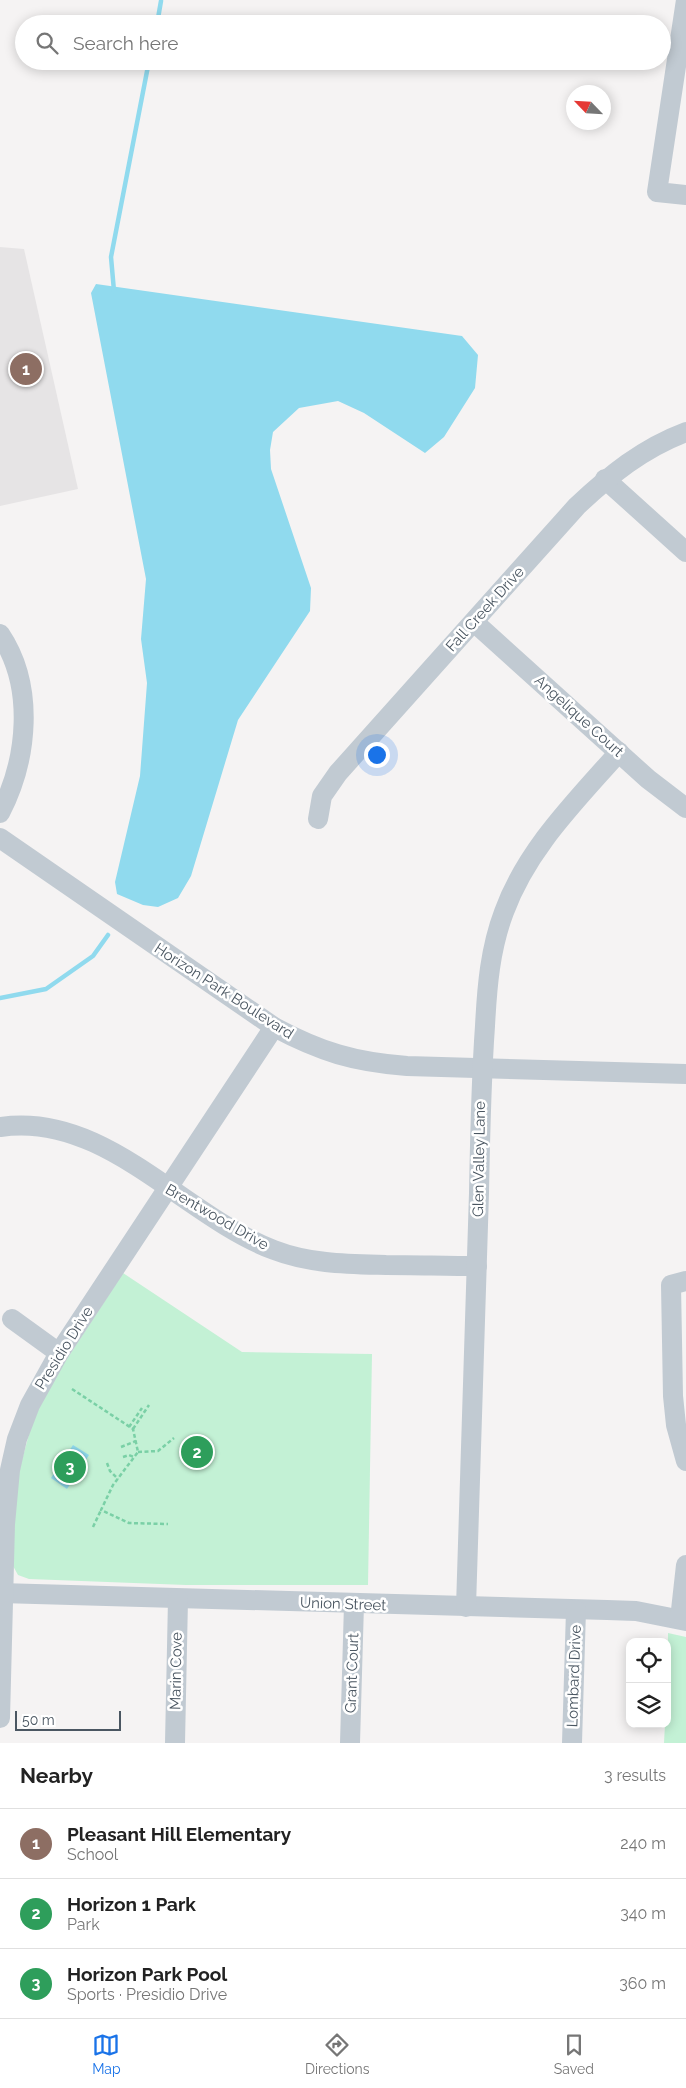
<!DOCTYPE html>
<html lang="en">
<head>
<meta charset="utf-8">
<style>
  body { margin:0; font-family:Raleway,sans-serif; background:#f2f2f2; color:#222 }
  .controls { position:absolute; right:15px; bottom:15px; display:grid; overflow:hidden; border-radius:10px; box-shadow:0 2px 12px #0003 }
  .controls button { width:45px; height:45px; display:grid; place-items:center; padding:0; border:0; border-bottom:1px solid #e0e0e0; background:#fff; color:#222; font:25px sans-serif }
  .compass { position:absolute; left:566px; top:85px; width:45px; height:45px; border-radius:50%; background:#fff; box-shadow:0 2px 12px #0003; rotate:295deg }
  .scale { position:absolute; left:15px; bottom:12px; width:106px; box-sizing:border-box; padding-left:5px; border:2px solid #4a5661; border-top:0; font-size:14px; line-height:18px; white-space:nowrap; color:#4a5661; -webkit-text-stroke:4px #fff; paint-order:stroke }
  .you { position:absolute; left:376px; top:754px; width:18px; height:18px; margin:-12px; border:4px solid #fff; border-radius:50%; background:#1a73e8; box-shadow:0 0 0 8px #1a73e833 }
  .badge { display:grid; place-items:center; width:32px; height:32px; border-radius:50%; background:#1a73e8; color:#fff; font-size:16px; font-weight:700 }
  .pin { position:absolute; translate:-50% -50%; border:2px solid #fff; box-shadow:0 1px 5px #0006 }
  .list { margin:0; padding:0; list-style:none }
  h2 { display:flex; justify-content:space-between; align-items:center; height:65px; margin:0; padding:0 20px; font-size:21px }
  h2 small { font-size:16px; font-weight:400; color:#767676 }
  .list li { display:grid; grid-template-columns:32px 1fr auto; gap:15px; align-items:center; box-sizing:border-box; height:70px; padding:0 20px; border-top:1px solid #e0e0e0 }
  .list b { display:block; font-size:19px; white-space:nowrap }
  .list p { margin:0; font-size:16px; white-space:nowrap; color:#767676 }
  .list em { font-size:16px; font-style:normal; color:#767676 }
  .icon { flex:none; width:28px; height:28px; fill:none; stroke:currentColor; stroke-width:2; stroke-linecap:round; stroke-linejoin:round }
  .map { position:relative; flex:none; width:686px; height:1743px; overflow:hidden }
  .search { position:absolute; background:#fff; box-shadow:0 2px 12px #0003; left:15px; right:15px; top:15px; height:55px; display:flex; align-items:center; gap:12px; box-sizing:border-box; padding:0 18px; border-radius:28px; color:#767676; font-size:19px }
  .sheet { height:275px; background:#fff }
  nav { display:flex; justify-content:space-around; align-items:center; box-sizing:border-box; height:70px; border-top:1px solid #e0e0e0; background:#fff; font-size:14px; color:#767676 }
  nav a { display:grid; justify-items:center; gap:2px }
  nav .on { color:#1a73e8 }
  .map>svg:first-child { display:block }
  .education { fill:#e6e4e5 }
  .green { fill:#c3f1d5 }
  .water { fill:#90daee }
  .lines { fill:none; stroke-linecap:round; stroke-linejoin:round }
  .stream { stroke:#90daee; stroke-width:4.5 }
  .path { stroke:#7ad0a6; stroke-width:2.5; stroke-dasharray:4 2.5; stroke-linecap:butt }
  .minor { stroke:#c1cad2; stroke-width:20 }
  .labels { text-anchor:middle; dominant-baseline:central; stroke-width:5; stroke-linejoin:round; paint-order:stroke }
  .street-label { font-size:15px; fill:#4a5661; stroke:#fff }
</style>
</head>
<body>
<div class="map">
<svg width="686" height="1743" viewBox="0 0 686 1743">
  <rect width="100%" height="100%" fill="#f5f3f3"/>
  <path class="education" d="M0 247 24 249 78 489 0 506Z"/>
  <g class="green">
    <path d="M123 1273 242 1352 372 1354 368 1585H186L29 1579 18 1575 12 1564 17 1478 31 1427 46 1391Z"/>
    <path d="M668 1633 686 1637V1743H664L665 1724H667Z"/>
  </g>
  <g class="water">
    <path d="M96 284 462 336 478 355 475 388 444 437 425 453 364 413 338 401 299 408 273 432 270 450 271 469 311 588 310 611 238 720 191 876 178 898 158 907 143 905 117 894 115 882 140 776 147 683 141 639 146 579 91 293Z"/>
    <path d="M73 1445 89 1455 67 1489 51 1478Z"/>
  </g>
  <g class="lines">
    <g class="stream">
      <path d="M157 24 161 1"/>
      <path d="M114 291 111 257 149 61"/>
      <path d="M0 998 46 989 93 956 108 935"/>
    </g>
    <g class="path">
      <path d="M72 1389 133 1429 138 1452 113 1485 101 1510 129 1523 168 1524"/>
      <path d="M129 1427 142 1408"/>
      <path d="M133 1429 149 1405"/>
      <path d="M121 1447 136 1441"/>
      <path d="M138 1452 158 1451 174 1438"/>
      <path d="M123 1457 129 1455 134 1457"/>
      <path d="M107 1463 110 1471 118 1479"/>
      <path d="M93 1527 101 1510"/>
    </g>
    <g class="minor">
      <path d="M686 0 657 192 686 195"/>
      <path d="M605 479 686 552"/>
      <path d="M474 622 648 779 686 808"/>
      <path d="M0 634C35 686 28 759 0 813"/>
      <path d="M318 819 322 796 338 773 577 506C610 475 643 448 686 432"/>
      <path d="M0 838 274 1027C321 1052 354 1062 407 1066L686 1074"/>
      <path d="M0 1127C105 1111 183 1216 274 1250 310 1264 349 1264 386 1265 416 1265 447 1266 477 1266"/>
      <path d="M686 1281 671 1285 673 1396 676 1425 686 1461"/>
      <path d="M12 1319 59 1353"/>
      <path d="M0 1593 607 1610 636 1611 686 1621"/>
      <path d="M466 1607C471 1469 475 1331 479 1193 480 1137 481 1082 485 1026 487 987 490 949 504 912 527 849 575 802 619 752"/>
      <path d="M680 1619 686 1565"/>
      <path d="M0 1718 5 1524 10 1470 17 1439 30 1405 59 1353 274 1027"/>
      <path d="M175 1743 178 1599"/>
      <path d="M350 1743 354 1604"/>
      <path d="M572 1743 576 1610"/>
    </g>
  </g>
  <g class="labels">
    <g class="street-label">
      <text transform="translate(485 609) rotate(-48)">Fall Creek Drive</text>
      <text transform="translate(579 716) rotate(42)">Angelique Court</text>
      <text transform="translate(224 991) rotate(33)">Horizon Park Boulevard</text>
      <text transform="translate(479 1159) rotate(-89)">Glen Valley Lane</text>
      <text transform="translate(217 1217) rotate(30)">Brentwood Drive</text>
      <text transform="translate(64 1348) rotate(-58)">Presidio Drive</text>
      <text transform="translate(343 1604) rotate(2)">Union Street</text>
      <text transform="translate(176 1671) rotate(-89)">Marin Cove</text>
      <text transform="translate(352 1673) rotate(-88)">Grant Court</text>
      <text transform="translate(574 1676) rotate(-88)">Lombard Drive</text>
    </g>
  </g>
</svg>
<div class="controls">
<button><svg class="icon" aria-label="locate" viewBox="0 0 24 24"><circle cx="12" cy="12" r="6"/><path d="M12 2v4M12 18v4M2 12h4M18 12h4"/></svg></button>
<button><svg class="icon" aria-label="layers" viewBox="0 0 24 24"><path d="M12 4l9 5-9 5-9-5zM3 14l9 5 9-5"/></svg></button>
</div>
<svg class="compass" viewBox="-18 -18 36 36"><path d="M0-13l5 13h-10z" fill="#e53935"/><path d="M0 13l5-13h-10z" fill="#767676"/></svg>
<div class="scale">50 m</div>
<div class="you"></div>
<div class="pin badge" style="left:26px;top:369px;background:#8d6e63">1</div>
<div class="pin badge" style="left:197px;top:1452px;background:#2e9e5b">2</div>
<div class="pin badge" style="left:70px;top:1467px;background:#2e9e5b">3</div>
<div class="search"><svg class="icon" aria-label="search" viewBox="0 0 24 24"><circle cx="10" cy="10" r="6"/><path d="M15 15l6 6"/></svg>Search here</div>
</div>
<section class="sheet">
<h2>Nearby<small>3 results</small></h2>
<ul class="list">
<li><span class="badge" style="background:#8d6e63">1</span><div><b>Pleasant Hill Elementary</b><p>School</p></div><em>240 m</em></li>
<li><span class="badge" style="background:#2e9e5b">2</span><div><b>Horizon 1 Park</b><p>Park</p></div><em>340 m</em></li>
<li><span class="badge" style="background:#2e9e5b">3</span><div><b>Horizon Park Pool</b><p>Sports · Presidio Drive</p></div><em>360 m</em></li>
</ul>
</section>
<nav>
<a class="on"><svg class="icon" aria-label="map" viewBox="0 0 24 24"><path d="M3 6l6-2 6 2 6-2v14l-6 2-6-2-6 2zM9 4v14M15 6v14"/></svg>Map</a>
<a><svg class="icon" aria-label="directions" viewBox="0 0 24 24"><path d="M12 3l9 9-9 9-9-9zM9 14v-3h6M13 9l2 2-2 2"/></svg>Directions</a>
<a><svg class="icon" aria-label="saved" viewBox="0 0 24 24"><path d="M7 4h10v16l-5-4-5 4z"/></svg>Saved</a>
</nav>
</body>
</html>
